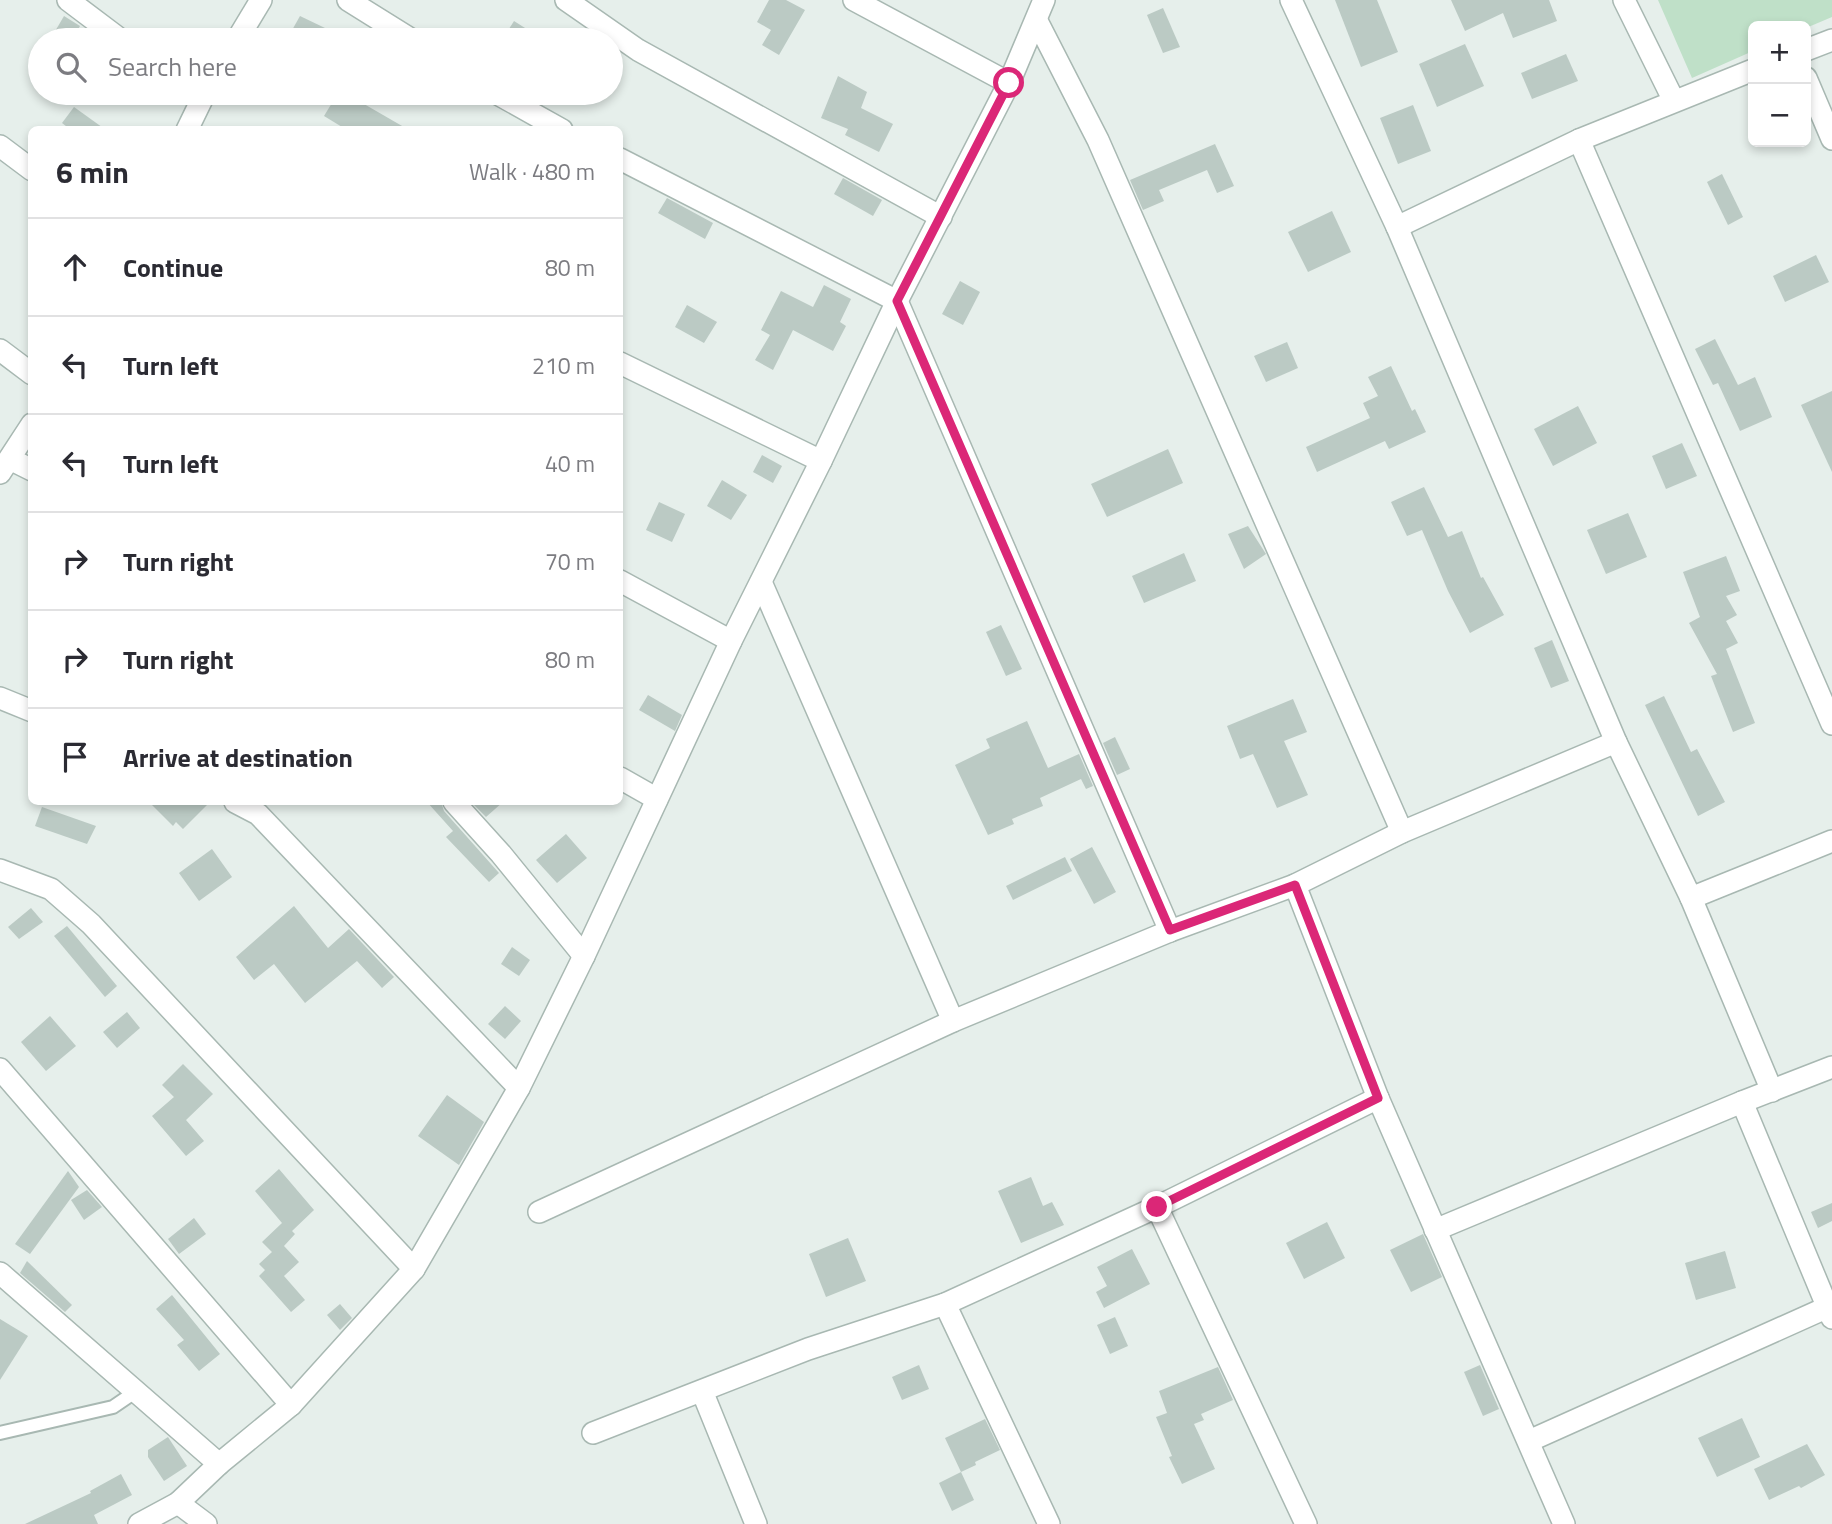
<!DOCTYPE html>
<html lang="en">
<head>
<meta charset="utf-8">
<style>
  body { margin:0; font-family:"Titillium Web",sans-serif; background:#f2f2f3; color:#2b2b33 }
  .controls { position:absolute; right:21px; top:21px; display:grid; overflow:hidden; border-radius:10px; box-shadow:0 4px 10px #0003 }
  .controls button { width:63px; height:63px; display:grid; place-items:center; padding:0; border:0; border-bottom:2px solid #e1e1e2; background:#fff; color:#2b2b33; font:35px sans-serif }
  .stop { position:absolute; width:21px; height:21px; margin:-16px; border:5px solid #db2777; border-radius:50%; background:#fff }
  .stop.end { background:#db2777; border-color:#fff; box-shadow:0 2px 7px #0008 }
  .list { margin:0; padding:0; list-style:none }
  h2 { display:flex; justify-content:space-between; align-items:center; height:91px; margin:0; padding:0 28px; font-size:30px }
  h2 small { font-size:23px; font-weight:400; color:#7c7c81 }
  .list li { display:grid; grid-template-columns:46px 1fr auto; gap:21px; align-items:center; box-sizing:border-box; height:98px; padding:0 28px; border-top:2px solid #e1e1e2 }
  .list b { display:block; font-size:26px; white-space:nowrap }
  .list em { font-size:23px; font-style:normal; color:#7c7c81 }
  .icon { flex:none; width:38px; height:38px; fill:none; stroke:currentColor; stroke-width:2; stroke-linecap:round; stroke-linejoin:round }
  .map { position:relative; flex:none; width:1832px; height:1524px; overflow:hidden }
  .search { position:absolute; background:#fff; box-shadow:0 4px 10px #0003; left:28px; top:28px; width:595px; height:77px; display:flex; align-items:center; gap:18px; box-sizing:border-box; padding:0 24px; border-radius:38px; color:#7c7c81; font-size:26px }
  .panel { position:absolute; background:#fff; box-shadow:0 4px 10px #0003; left:28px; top:126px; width:595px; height:679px; border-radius:10px }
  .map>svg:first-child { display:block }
  .green { fill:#bfe0c8 }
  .building { fill:#bbcac4 }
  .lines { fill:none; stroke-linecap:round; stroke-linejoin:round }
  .lane-casing { stroke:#a8b8b2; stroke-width:16 }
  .street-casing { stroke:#a8b8b2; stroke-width:24 }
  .lane { stroke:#fff; stroke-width:12 }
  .street { stroke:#fff; stroke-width:21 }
  .route { stroke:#db2777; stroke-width:9 }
</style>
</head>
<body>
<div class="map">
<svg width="1832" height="1524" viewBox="0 0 1832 1524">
  <rect width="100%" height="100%" fill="#e6efeb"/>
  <path class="green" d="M1658 0H1832V17L1806 28V26H1753V51L1692 78Z"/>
  <g class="building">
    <path d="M769 0H786L805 10 779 55 762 45 771 30 757 22Z"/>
    <path d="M1335 0H1377L1398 52 1361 67Z"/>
    <path d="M1451 0H1549L1557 21 1513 38 1503 13 1465 31Z"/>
    <path d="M1163 8 1180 47 1163 53 1147 15Z"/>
    <path d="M64 16 80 26 72 40H50Z"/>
    <path d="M300 16 350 40H306L291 32Z"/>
    <path d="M514 21 544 40H502Z"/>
    <path d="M1465 44 1484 86 1437 107 1419 64Z"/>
    <path d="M1566 54 1578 81 1532 99 1521 73Z"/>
    <path d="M838 76 867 92 861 108 893 124 879 152 845 135 848 129 821 118Z"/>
    <path d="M338 93H345L409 130H347L324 116Z"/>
    <path d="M1413 105 1431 151 1398 164 1380 118Z"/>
    <path d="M74 107 106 130H71L62 123Z"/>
    <path d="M1215 144 1234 186 1217 193 1207 170 1159 190 1164 201 1143 210 1130 180Z"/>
    <path d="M1722 174 1743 217 1728 225 1707 182Z"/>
    <path d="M843 178 882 200 873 216 834 194Z"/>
    <path d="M667 198 713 223 705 239 658 213Z"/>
    <path d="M1332 211 1351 252 1308 272 1288 232Z"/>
    <path d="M1816 255 1829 282 1785 302 1773 276Z"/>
    <path d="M960 281 980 292 963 325 942 314Z"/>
    <path d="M824 285 851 299 840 322 846 326 833 351 793 330 773 370 755 360 770 335 761 330 781 291 813 307Z"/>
    <path d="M687 305 717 322 704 343 675 327Z"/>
    <path d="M1715 339 1738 385 1755 377 1772 417 1740 431 1718 383 1713 385 1695 349Z"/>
    <path d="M1287 342 1298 368 1266 382 1254 356Z"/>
    <path d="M1391 366 1412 411 1415 409 1426 432 1389 449 1385 441 1317 472 1306 447 1370 418 1363 403 1378 396 1368 377Z"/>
    <path d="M1832 391V472L1801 405Z"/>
    <path d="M1578 406 1597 443 1553 466 1534 429Z"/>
    <path d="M1682 443 1697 476 1666 489 1652 456Z"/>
    <path d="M1168 449 1183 483 1107 517 1091 484Z"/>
    <path d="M762 455 782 466 773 483 753 472Z"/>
    <path d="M722 480 747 495 731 520 707 506Z"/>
    <path d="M1424 487 1448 537 1462 531 1481 578 1483 577 1504 615 1470 633 1448 591 1422 530 1407 536 1391 502Z"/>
    <path d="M659 502 685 514 672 542 646 530Z"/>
    <path d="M1628 513 1647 557 1606 574 1587 530Z"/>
    <path d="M1248 526 1266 554 1244 569 1228 534Z"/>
    <path d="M1184 553 1196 581 1144 603 1132 576Z"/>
    <path d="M1726 556 1740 591 1726 596 1737 615 1726 621 1738 643 1726 649 1755 723 1733 732 1711 676 1717 674 1689 623 1700 617 1683 572Z"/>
    <path d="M1001 625 1022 669 1006 676 986 632Z"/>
    <path d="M1552 640 1569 681 1551 688 1534 648Z"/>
    <path d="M648 695 682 715 675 731 639 710Z"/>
    <path d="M1664 696 1691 752 1697 749 1725 802 1698 816 1645 705Z"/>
    <path d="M1293 699 1307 732 1284 741 1308 795 1277 808 1253 754 1240 759 1227 726Z"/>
    <path d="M1027 721 1048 768 1079 754 1093 786 1086 789 1081 779 1040 798 1043 806 1012 819 1014 824 988 835 955 765 990 748 986 739Z"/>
    <path d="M1115 737 1130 769 1117 775 1103 743Z"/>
    <path d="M149 802H210L183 829 176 822 173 826Z"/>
    <path d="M427 802H441L444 811 499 873 489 882 446 837 453 831Z"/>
    <path d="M471 802H503L486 817Z"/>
    <path d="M42 807 96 826 87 844 35 826Z"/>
    <path d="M566 834 587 858 557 883 536 860Z"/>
    <path d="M1092 847 1116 892 1094 904 1070 859Z"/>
    <path d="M212 849 232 877 199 901 179 873Z"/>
    <path d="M1065 857 1072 871 1013 900 1006 886Z"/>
    <path d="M294 906 328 948 349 929 394 977 382 988 357 961 305 1003 274 964 254 980 236 957Z"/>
    <path d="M31 908 43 922 19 939 8 927Z"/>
    <path d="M67 926 117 986 105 997 54 936Z"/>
    <path d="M512 947 530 960 519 976 501 964Z"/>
    <path d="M505 1006 521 1021 505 1039 488 1024Z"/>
    <path d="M127 1012 140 1028 117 1048 103 1032Z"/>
    <path d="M50 1016 76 1046 46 1071 21 1042Z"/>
    <path d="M183 1064 213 1094 186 1120 204 1141 186 1156 152 1116 174 1097 162 1085Z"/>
    <path d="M447 1095 484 1122 459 1165 418 1136Z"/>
    <path d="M279 1169 314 1210 292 1231 295 1234 284 1246 299 1262 284 1276 305 1300 291 1312 259 1276 265 1270 259 1264 272 1252 262 1242 282 1223 255 1191Z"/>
    <path d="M68 1171 79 1187 30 1254 15 1244Z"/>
    <path d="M1031 1177 1043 1206 1052 1202 1064 1225 1021 1243 998 1191Z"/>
    <path d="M87 1190 102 1207 84 1220 71 1200Z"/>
    <path d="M1832 1203V1221L1818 1228 1811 1212Z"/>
    <path d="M194 1218 206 1234 179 1254 168 1239Z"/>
    <path d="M1327 1222 1345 1258 1304 1279 1286 1243Z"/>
    <path d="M1423 1234 1442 1277 1411 1292 1390 1250Z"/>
    <path d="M848 1238 866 1281 826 1297 809 1254Z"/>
    <path d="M1132 1249 1150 1284 1104 1308 1096 1292 1107 1286 1097 1267Z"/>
    <path d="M1725 1251 1736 1288 1696 1300 1685 1263Z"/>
    <path d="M27 1261 72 1305 65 1312 20 1273Z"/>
    <path d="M172 1295 220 1354 199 1371 177 1345 184 1340 156 1309Z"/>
    <path d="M340 1304 352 1318 340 1330 327 1315Z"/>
    <path d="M1115 1317 1128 1346 1110 1354 1097 1325Z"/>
    <path d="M0 1319 28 1336 0 1380Z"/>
    <path d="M919 1365 929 1389 902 1400 892 1377Z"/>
    <path d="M1480 1365 1499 1409 1483 1416 1464 1372Z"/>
    <path d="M1218 1367 1233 1400 1201 1414 1204 1420 1194 1424 1215 1469 1182 1484 1169 1457 1172 1456 1156 1417 1167 1413 1159 1391Z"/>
    <path d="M1742 1418 1760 1457 1717 1477 1698 1438Z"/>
    <path d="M985 1419 1000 1450 975 1462 976 1465 961 1472 945 1438Z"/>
    <path d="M168 1437 187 1466 164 1481 148 1457V1450Z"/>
    <path d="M1807 1444 1825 1475 1801 1488 1799 1486 1769 1500 1754 1469Z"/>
    <path d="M961 1472 974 1500 952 1511 939 1483Z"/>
    <path d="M121 1474 132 1495 94 1515 98 1524H25L91 1493 90 1491Z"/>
  </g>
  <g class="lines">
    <defs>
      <path id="lane" d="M0 1433 113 1407 135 1392"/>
      <g id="street">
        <path d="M68 0 121 40"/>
        <path d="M348 0 412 40"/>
        <path d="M566 0 638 50 941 217"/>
        <path d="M854 0 1009 83"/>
        <path d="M1291 0 1397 227 1616 742 1691 898 1832 841"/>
        <path d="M1624 0 1674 101"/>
        <path d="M1037 21 1098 140 1402 832"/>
        <path d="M237 40 261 0"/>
        <path d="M1806 50 1832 40"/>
        <path d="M1806 78 1832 139"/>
        <path d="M496 93 562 130"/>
        <path d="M187 130 205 93"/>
        <path d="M1579 140 1832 724"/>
        <path d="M0 146 32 170"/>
        <path d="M620 159 897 301 1170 931"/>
        <path d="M1397 227 1579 140 1753 70"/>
        <path d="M0 350 32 374"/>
        <path d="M620 363 821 461"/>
        <path d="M10 459 32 470"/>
        <path d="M0 473 32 424"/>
        <path d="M620 581 731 641"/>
        <path d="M761 582 953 1021"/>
        <path d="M0 698 32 711"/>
        <path d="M620 778 657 799"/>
        <path d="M235 802 258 814 519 1088"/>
        <path d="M454 802 501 854 584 956"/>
        <path d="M0 870 51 889 91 924 414 1269"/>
        <path d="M1295 885 1378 1098 1564 1524"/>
        <path d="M1691 898 1772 1091"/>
        <path d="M0 1069 291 1405"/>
        <path d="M1742 1102 1832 1318"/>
        <path d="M1157 1207 1306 1524"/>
        <path d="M539 1212 953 1021 1170 931 1295 885 1402 832 1616 742"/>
        <path d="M1435 1230 1742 1102 1832 1067"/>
        <path d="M0 1273 219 1464"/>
        <path d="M945 1304 1049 1524"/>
        <path d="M702 1391 756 1524"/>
        <path d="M593 1433 808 1349 945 1304 1157 1207 1378 1098"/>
        <path d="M1529 1441 1828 1307"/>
        <path d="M178 1503 206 1524"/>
        <path d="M139 1524 178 1503 219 1464 291 1405 414 1269 519 1088 584 956 731 641 821 461 897 301 1009 83 1044 0"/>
      </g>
    </defs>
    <use href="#lane" class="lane-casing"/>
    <use href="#street" class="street-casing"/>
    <use href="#lane" class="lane"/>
    <use href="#street" class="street"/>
  </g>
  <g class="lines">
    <path class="route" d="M1009 83 897 301 1170 930 1295 885 1378 1098 1157 1207"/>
  </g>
</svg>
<div class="controls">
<button>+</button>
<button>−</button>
</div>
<div class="stop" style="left:1009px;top:83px"></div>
<div class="stop end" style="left:1157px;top:1207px"></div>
<div class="search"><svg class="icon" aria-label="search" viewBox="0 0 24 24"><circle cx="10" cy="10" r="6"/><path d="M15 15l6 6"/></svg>Search here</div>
<section class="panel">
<h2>6 min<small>Walk · 480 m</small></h2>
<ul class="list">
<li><svg class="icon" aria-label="ahead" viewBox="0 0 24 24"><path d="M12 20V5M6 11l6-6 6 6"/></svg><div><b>Continue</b></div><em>80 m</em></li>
<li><svg class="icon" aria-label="left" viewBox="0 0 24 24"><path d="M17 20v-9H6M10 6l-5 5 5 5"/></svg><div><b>Turn left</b></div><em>210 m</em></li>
<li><svg class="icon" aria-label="left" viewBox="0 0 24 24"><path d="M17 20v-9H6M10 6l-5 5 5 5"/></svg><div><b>Turn left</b></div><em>40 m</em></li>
<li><svg class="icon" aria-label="right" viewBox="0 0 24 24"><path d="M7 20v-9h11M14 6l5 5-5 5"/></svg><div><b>Turn right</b></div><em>70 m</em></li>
<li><svg class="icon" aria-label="right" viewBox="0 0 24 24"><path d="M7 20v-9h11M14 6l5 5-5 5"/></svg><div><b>Turn right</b></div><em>80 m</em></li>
<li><svg class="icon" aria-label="arrive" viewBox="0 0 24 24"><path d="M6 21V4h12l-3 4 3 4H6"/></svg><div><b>Arrive at destination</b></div></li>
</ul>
</section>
</div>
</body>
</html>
